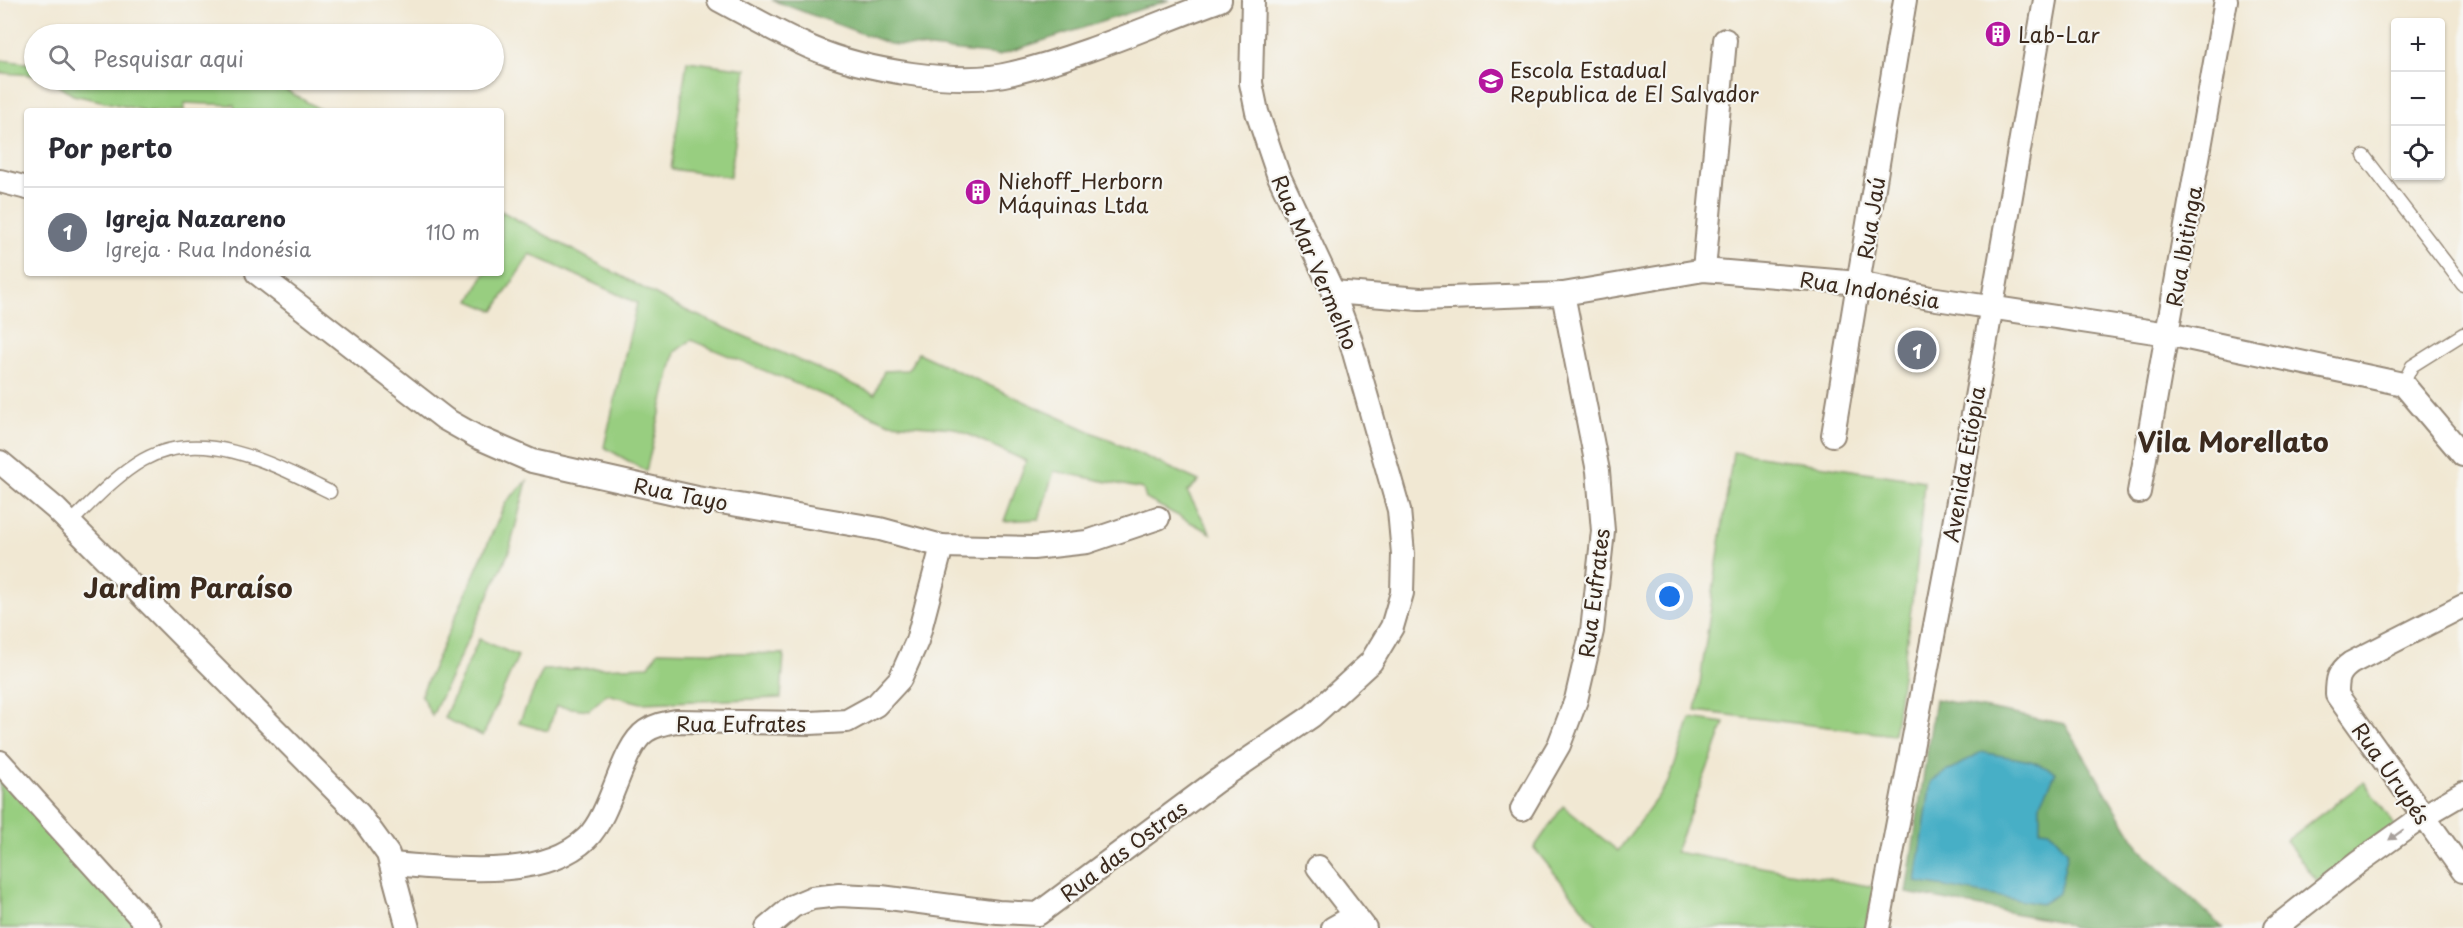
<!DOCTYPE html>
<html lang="pt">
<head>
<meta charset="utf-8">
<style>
  body { margin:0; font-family:"Playpen Sans",sans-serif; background:#f7f7f7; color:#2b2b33 }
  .controls { position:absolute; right:18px; top:18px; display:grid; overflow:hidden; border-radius:6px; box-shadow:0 2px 4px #0004 }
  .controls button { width:54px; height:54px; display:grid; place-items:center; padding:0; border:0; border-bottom:2px solid #e1e1e2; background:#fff; color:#2b2b33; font:30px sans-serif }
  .you { position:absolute; left:1670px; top:597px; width:21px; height:21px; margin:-15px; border:4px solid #fff; border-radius:50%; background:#1a73e8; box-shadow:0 0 0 9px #1a73e833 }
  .badge { display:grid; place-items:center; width:39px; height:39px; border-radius:50%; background:#1a73e8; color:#fff; font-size:20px; font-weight:700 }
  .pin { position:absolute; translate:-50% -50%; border:3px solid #fff; box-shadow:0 2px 6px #0006 }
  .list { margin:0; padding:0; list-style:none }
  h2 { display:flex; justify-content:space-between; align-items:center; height:78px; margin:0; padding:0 24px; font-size:26px }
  h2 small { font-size:20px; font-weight:400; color:#7c7c81 }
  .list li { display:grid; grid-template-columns:39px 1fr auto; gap:18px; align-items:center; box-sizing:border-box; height:90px; padding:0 24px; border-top:2px solid #e1e1e2 }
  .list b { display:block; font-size:22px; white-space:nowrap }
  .list p { margin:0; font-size:20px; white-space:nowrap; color:#7c7c81 }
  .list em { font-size:20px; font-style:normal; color:#7c7c81 }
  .icon { flex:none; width:33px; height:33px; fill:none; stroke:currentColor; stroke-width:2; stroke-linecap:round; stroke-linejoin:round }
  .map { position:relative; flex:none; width:2463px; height:928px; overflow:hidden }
  .search { position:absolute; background:#fff; box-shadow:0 2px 4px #0004; left:24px; top:24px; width:480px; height:66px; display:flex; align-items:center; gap:15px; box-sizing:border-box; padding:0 21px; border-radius:33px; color:#7c7c81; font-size:22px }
  .panel { position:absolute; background:#fff; box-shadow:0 2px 4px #0004; left:24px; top:108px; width:480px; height:168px; border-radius:6px }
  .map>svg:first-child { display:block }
  .green { fill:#98ce80; stroke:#6a7c4f; stroke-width:1.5 }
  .forest { fill:#7ab16e; stroke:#5a6e46; stroke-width:1.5 }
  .water { fill:#47afc6; stroke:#416c72; stroke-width:1.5 }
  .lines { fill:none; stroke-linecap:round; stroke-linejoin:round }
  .service-casing { stroke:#968978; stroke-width:15 }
  .minor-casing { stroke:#968978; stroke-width:26 }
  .service { stroke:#fff; stroke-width:12 }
  .minor { stroke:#fff; stroke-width:22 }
  .oneway { fill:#a79f9a }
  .labels { text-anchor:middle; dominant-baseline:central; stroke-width:4.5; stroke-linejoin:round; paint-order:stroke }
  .poi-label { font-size:21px; fill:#3b2a1e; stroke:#f6f6f2; text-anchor:start }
  .street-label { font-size:21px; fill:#3b2a1e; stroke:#f6f6f2 }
  .district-label { font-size:27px; font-weight:bold; fill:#3b2a1e; stroke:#f6f6f2 }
</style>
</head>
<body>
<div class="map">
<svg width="2463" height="928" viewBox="0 0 2463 928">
  <rect width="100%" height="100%" fill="#f6f6f2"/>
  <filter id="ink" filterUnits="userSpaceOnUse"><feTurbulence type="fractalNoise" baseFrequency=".0167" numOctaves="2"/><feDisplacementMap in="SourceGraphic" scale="12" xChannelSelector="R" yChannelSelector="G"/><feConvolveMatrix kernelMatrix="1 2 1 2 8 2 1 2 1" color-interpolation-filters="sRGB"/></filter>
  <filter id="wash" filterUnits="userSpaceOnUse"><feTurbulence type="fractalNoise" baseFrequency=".008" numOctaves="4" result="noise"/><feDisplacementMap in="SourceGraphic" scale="24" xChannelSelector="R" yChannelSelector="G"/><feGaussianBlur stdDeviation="1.35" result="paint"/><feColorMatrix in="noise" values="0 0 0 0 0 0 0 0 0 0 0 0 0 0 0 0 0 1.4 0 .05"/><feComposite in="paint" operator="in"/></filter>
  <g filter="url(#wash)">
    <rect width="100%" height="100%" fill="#f1e8d3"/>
    <g class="green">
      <path d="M0 60 34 64V75L0 73Z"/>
      <path d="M687 61 746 69 730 177 671 169Z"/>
      <path d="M49 80H165L229 87 284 89 323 111H235L234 105 184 103V111H147L73 95Z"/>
      <path d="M501 211 676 306 875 394 884 371 908 370 918 353 1199 481 1187 492 1211 533 1146 499 1143 489 1054 471 1039 519 1004 521 1026 461 954 428 890 423 691 340 675 352 646 471 604 447 637 303 530 254 494 311 470 301 485 273H501Z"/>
      <path d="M1733 452 1924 481 1917 564 1894 735 1696 711Z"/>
      <path d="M527 481 509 552 432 716 421 695 506 502Z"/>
      <path d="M479 639 518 656 483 736 444 718Z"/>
      <path d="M658 651 784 654 781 698 641 703 607 694 589 710 556 706 548 731 519 723 543 670 649 666Z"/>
      <path d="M1690 718 1725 723 1675 852 1875 887 1866 928H1599L1534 848 1563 806 1618 851 1670 780Z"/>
      <path d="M0 778 139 928H0Z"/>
      <path d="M2364 782 2396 827 2317 881 2286 841Z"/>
    </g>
    <g class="forest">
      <path d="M772 0H1169L999 55 890 44Z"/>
      <path d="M1935 699 2065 724 2140 849 2223 928H2072L2061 922 1906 893Z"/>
    </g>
    <path class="water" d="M1981 752 2031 761 2056 772 2040 805V829L2049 830 2068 852 2059 893 2041 904 1916 882 1931 781Z"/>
  </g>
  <g filter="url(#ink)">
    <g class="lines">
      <defs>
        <g id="service">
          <path d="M2364 156 2463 285"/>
          <path d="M2403 384 2412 366 2463 334"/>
          <path d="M70 523C92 502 115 476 143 460 204 426 275 465 330 492"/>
        </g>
        <g id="minor">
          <path d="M719 0C749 16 780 34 812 48 863 70 960 87 1013 73 1084 56 1152 25 1220 0"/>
          <path d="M0 181 27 188"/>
          <path d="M1704 270 1725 40"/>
          <path d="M257 273 445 419 477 437 532 461 697 498 880 529 942 546 1033 548 1087 542 1158 518"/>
          <path d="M1333 292 1420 299 1563 294 1704 270 1859 283 1930 298 2168 334 2403 384 2463 455"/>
          <path d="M1833 435 1905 0"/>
          <path d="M0 462 56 509 359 814 388 854 408 928"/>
          <path d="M2139 492 2226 0"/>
          <path d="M2463 606 2351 663C2338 672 2337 679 2337 695L2463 871"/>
          <path d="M0 762 150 928"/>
          <path d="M1522 809 1559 745 1576 700 1592 631 1603 531 1598 471 1563 294"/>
          <path d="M392 864C449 868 541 882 587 838 613 812 621 748 646 731 655 725 665 723 676 721L810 723 847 721 876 705 900 679 917 641 942 546"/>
          <path d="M1318 867 1365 928"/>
          <path d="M767 928 793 906 812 898 839 895 881 897 998 912 1038 914 1215 782 1312 716 1371 662 1392 627 1402 593 1403 554 1399 510 1349 335 1333 292 1278 174 1257 112 1251 83 1253 0"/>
          <path d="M1333 928 1354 916"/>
          <path d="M1878 928 1953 530 2045 0"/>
          <path d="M2275 928 2359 862 2422 817 2463 793"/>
        </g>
      </defs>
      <use href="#service" class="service-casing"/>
      <use href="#minor" class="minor-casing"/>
      <use href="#service" class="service"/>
      <use href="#minor" class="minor"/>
    </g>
    <defs><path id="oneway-solid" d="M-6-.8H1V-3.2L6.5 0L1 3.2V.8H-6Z" transform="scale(1.5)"/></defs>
    <use class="oneway" href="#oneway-solid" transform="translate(2396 835) rotate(145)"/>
  </g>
  <defs>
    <symbol id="building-disc" viewBox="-11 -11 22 22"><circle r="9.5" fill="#b5179e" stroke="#f6f6f2"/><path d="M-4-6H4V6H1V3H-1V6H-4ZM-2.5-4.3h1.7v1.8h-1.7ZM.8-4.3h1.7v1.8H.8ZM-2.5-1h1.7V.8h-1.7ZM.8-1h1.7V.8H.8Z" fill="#fff"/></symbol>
    <symbol id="school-disc" viewBox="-11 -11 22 22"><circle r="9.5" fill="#b5179e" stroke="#f6f6f2"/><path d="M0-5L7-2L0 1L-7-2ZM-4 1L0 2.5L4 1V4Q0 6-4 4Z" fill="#fff"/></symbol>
  </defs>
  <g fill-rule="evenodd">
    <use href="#building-disc" x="1983" y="19" width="30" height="30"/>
    <use href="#school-disc" x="1476" y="66" width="30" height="30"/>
    <use href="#building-disc" x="963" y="177" width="30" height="30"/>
  </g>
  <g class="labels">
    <g class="poi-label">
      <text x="2018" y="34">Lab-Lar</text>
      <text x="1510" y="69">Escola Estadual<tspan x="1510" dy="24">Republica de El Salvador</tspan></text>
      <text x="998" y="180">Niehoff_Herborn<tspan x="998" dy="24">Máquinas Ltda</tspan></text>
    </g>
    <g class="street-label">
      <text transform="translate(1870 218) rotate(-81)">Rua Jaú</text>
      <text transform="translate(2183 246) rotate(-80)">Rua Ibitinga</text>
      <text transform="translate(1316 262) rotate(67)">Rua Mar Vermelho</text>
      <text transform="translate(1870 289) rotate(9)">Rua Indonésia</text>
      <text transform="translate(1963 464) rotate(-80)">Avenida Etiópia</text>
      <text transform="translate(681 493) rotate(11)">Rua Tayo</text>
      <text transform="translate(1593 593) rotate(-83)">Rua Eufrates</text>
      <text x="741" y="723">Rua Eufrates</text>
      <text transform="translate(2392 773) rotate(55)">Rua Urupés</text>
      <text transform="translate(1123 850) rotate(-37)">Rua das Ostras</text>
    </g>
    <g class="district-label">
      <text x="2233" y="440">Vila Morellato</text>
      <text x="188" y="586">Jardim Paraíso</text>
    </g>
  </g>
</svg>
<div class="controls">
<button>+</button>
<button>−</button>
<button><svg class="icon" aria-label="locate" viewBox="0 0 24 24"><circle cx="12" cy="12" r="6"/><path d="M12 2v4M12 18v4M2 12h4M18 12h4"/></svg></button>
</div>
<div class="you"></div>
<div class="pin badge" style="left:1917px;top:350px;background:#6b7280">1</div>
<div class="search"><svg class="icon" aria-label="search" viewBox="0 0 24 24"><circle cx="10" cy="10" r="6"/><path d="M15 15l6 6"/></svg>Pesquisar aqui</div>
<section class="panel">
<h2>Por perto<small></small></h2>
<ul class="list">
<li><span class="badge" style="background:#6b7280">1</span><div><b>Igreja Nazareno</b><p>Igreja · Rua Indonésia</p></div><em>110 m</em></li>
</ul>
</section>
</div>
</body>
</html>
